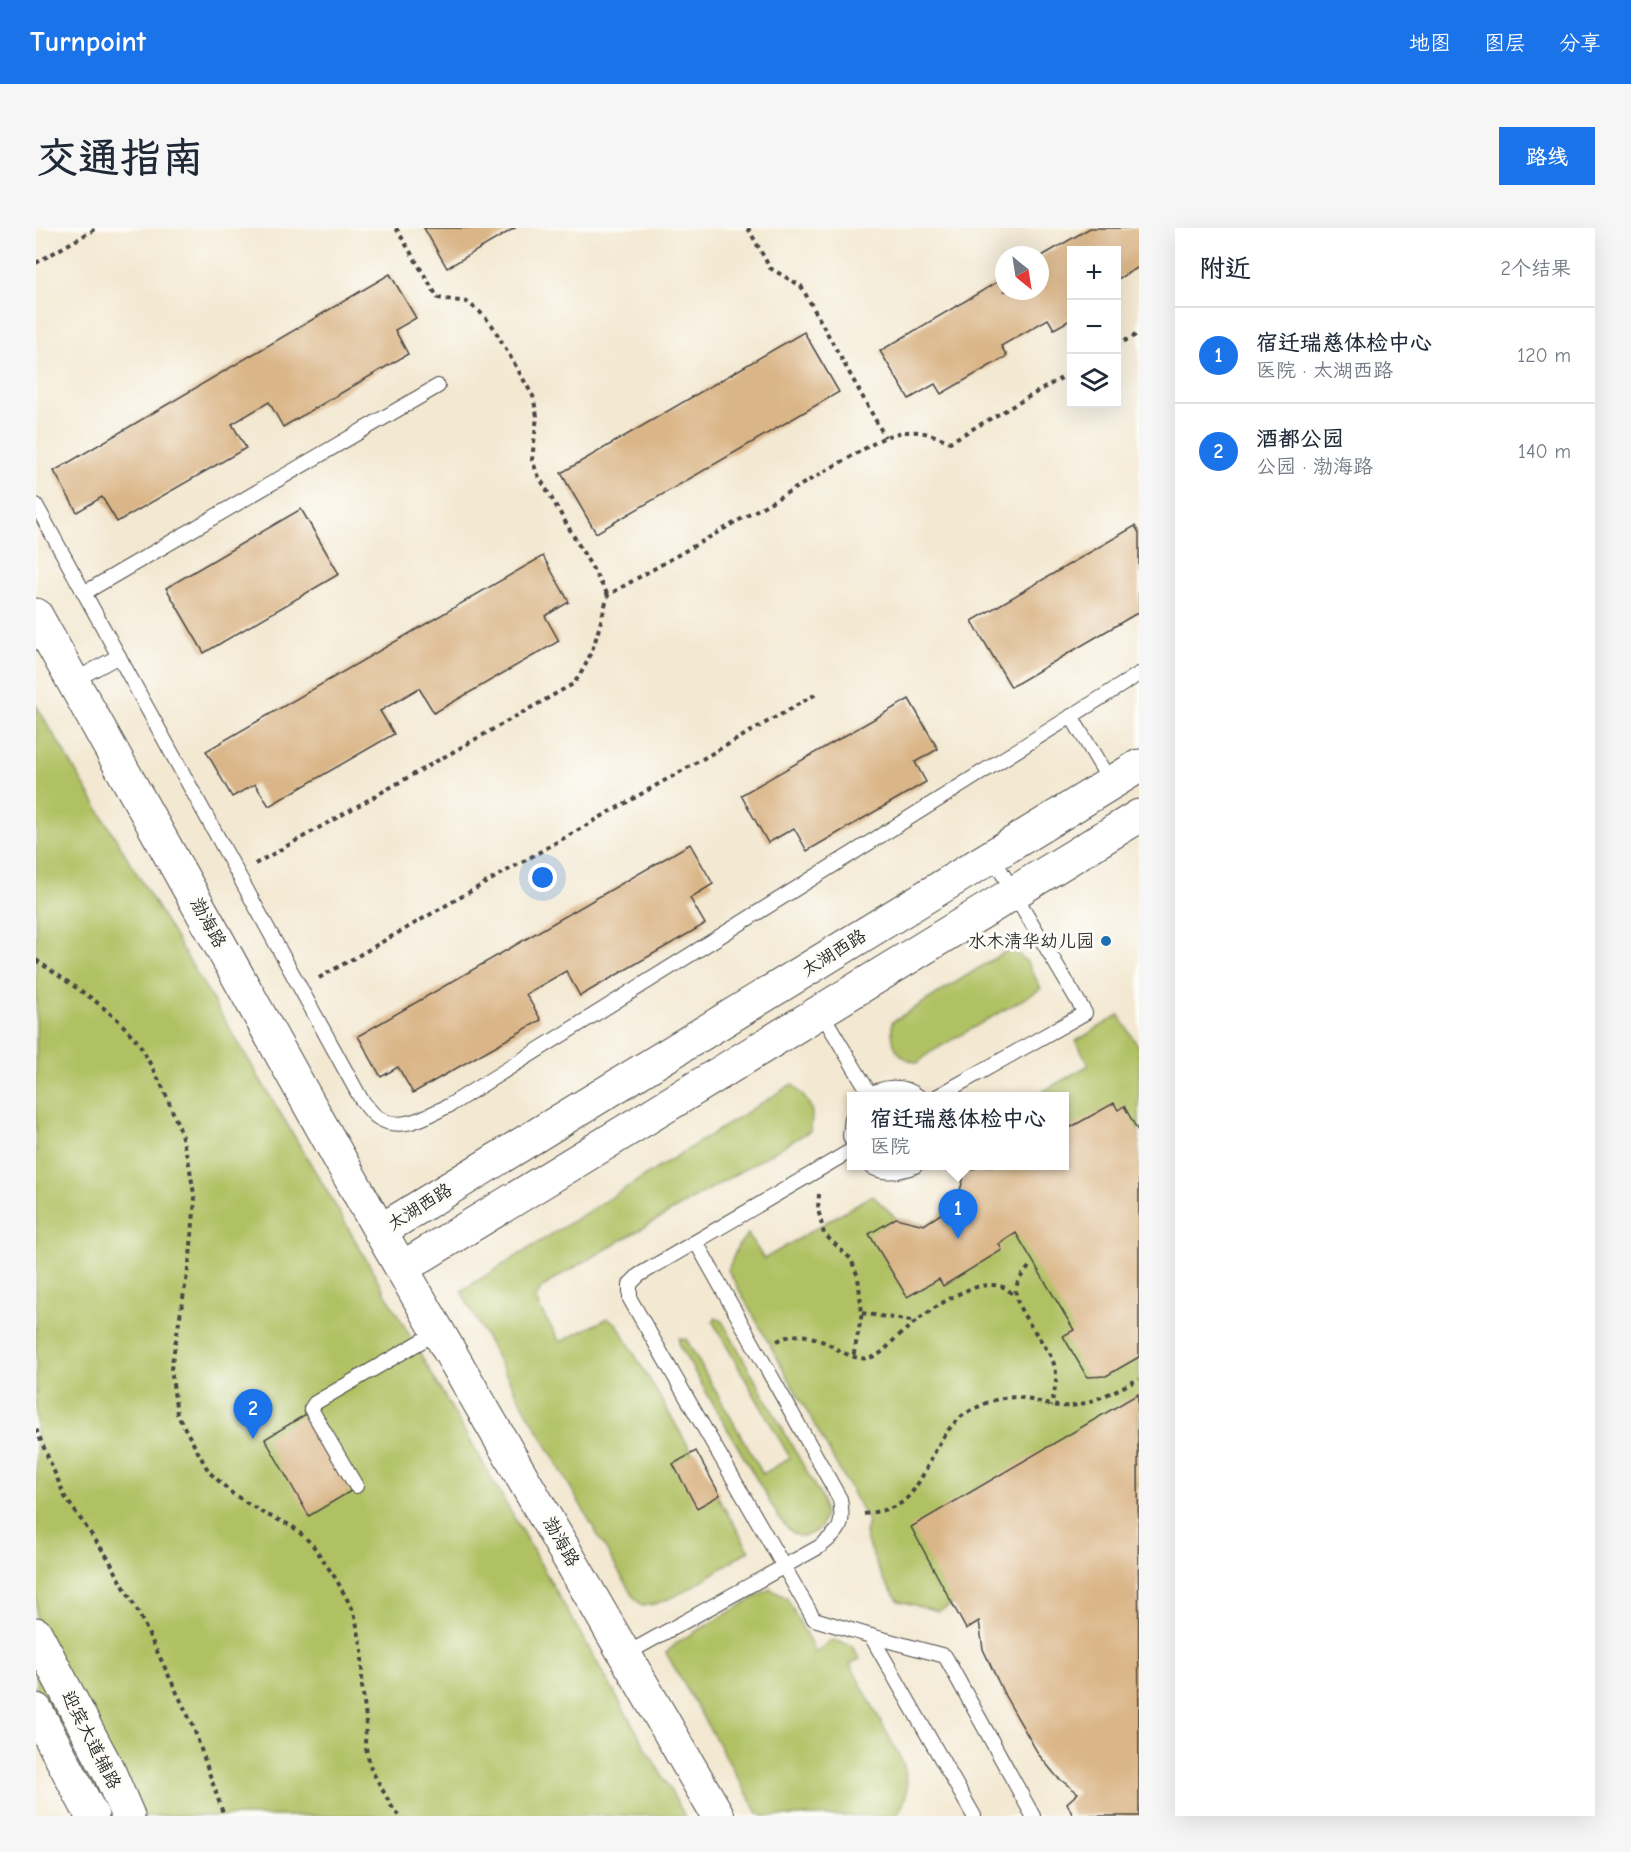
<!DOCTYPE html>
<html lang="zh">
<head>
<meta charset="utf-8">
<style>
  body { margin:0; font-family:"Comic Neue","LXGW WenKai TC",sans-serif; background:#f6f6f7; color:#1f2937 }
  .controls { position:absolute; right:18px; top:18px; display:grid; overflow:hidden; border-radius:0px; box-shadow:0 6px 24px #0002 }
  .controls button { width:54px; height:54px; display:grid; place-items:center; padding:0; border:0; border-bottom:2px solid #e0e1e3; background:#fff; color:#1f2937; font:30px sans-serif }
  .compass { position:absolute; left:959px; top:18px; width:54px; height:54px; border-radius:50%; background:#fff; box-shadow:0 6px 24px #0002; rotate:150deg }
  .you { position:absolute; left:507px; top:650px; width:21px; height:21px; margin:-15px; border:4px solid #fff; border-radius:50%; background:#1a73e8; box-shadow:0 0 0 9px #1a73e833 }
  .badge { display:grid; place-items:center; width:39px; height:39px; border-radius:50%; background:#1a73e8; color:#fff; font-size:20px; font-weight:700 }
  .pin { position:absolute; translate:-50% -50px; filter:drop-shadow(0 2px 3px #0008) }
  .pin::after { content:''; position:absolute; top:32px; width:21px; height:18px; background:inherit; clip-path:polygon(0 0,100% 0,50% 100%) }
  .popup { position:absolute; left:811px; top:864px; width:222px; height:78px; box-sizing:border-box; display:grid; place-content:center; border-radius:0px; background:#fff; filter:drop-shadow(0 2px 4px #0005); font-size:20px; white-space:nowrap; color:#747a83 }
  .popup b { font-size:22px; color:#1f2937 }
  .popup::after { content:''; position:absolute; left:50%; top:100%; margin-left:-12px; border:12px solid transparent; border-top-color:#fff }
  .list { margin:0; padding:0; list-style:none }
  h2 { display:flex; justify-content:space-between; align-items:center; height:78px; margin:0; padding:0 24px; font-size:26px }
  h2 small { font-size:20px; font-weight:400; color:#747a83 }
  .list li { display:grid; grid-template-columns:39px 1fr auto; gap:18px; align-items:center; box-sizing:border-box; height:96px; padding:0 24px; border-top:2px solid #e0e1e3 }
  .list b { display:block; font-size:22px; white-space:nowrap }
  .list p { margin:0; font-size:20px; white-space:nowrap; color:#747a83 }
  .list em { font-size:20px; font-style:normal; color:#747a83 }
  .icon { flex:none; width:33px; height:33px; fill:none; stroke:currentColor; stroke-width:2; stroke-linecap:round; stroke-linejoin:round }
  .map { position:relative; flex:none; width:1103px; height:1588px; overflow:hidden; border-radius:0px }
  header { display:flex; align-items:center; gap:36px; box-sizing:border-box; height:84px; padding:0 30px; background:#1a73e8; color:#fff }
  header strong { font-size:28px }
  nav { display:flex; gap:33px; margin-inline-start:auto; font-size:21px }
  .intro { display:flex; align-items:center; justify-content:space-between; box-sizing:border-box; height:144px; padding:0 36px }
  h1 { margin:0; font-size:42px }
  .button { padding:15px 27px; border-radius:0px; background:#1a73e8; color:#fff; font-size:21px; font-weight:700 }
  main { display:flex; gap:36px; padding:0 36px }
  aside { flex:1; background:#fff; border-radius:0px; box-shadow:0 6px 24px #0002 }
  .map>svg:first-child { display:block }
  .green { fill:#b0c164; stroke:#6e7648; stroke-width:1.5 }
  .building { fill:#dab587 }
  .lines { fill:none; stroke-linecap:round; stroke-linejoin:round }
  .service-casing { stroke:#494744; stroke-width:16 }
  .tertiary-casing { stroke:#494744; stroke-width:35 }
  .primary-casing { stroke:#494744; stroke-width:35 }
  .trunk-casing { stroke:#494744; stroke-width:35 }
  .path { stroke:#494744; stroke-width:4; stroke-dasharray:4.5 4.5; stroke-linecap:butt }
  .service { stroke:#fff; stroke-width:14 }
  .tertiary { stroke:#fff; stroke-width:33 }
  .primary { stroke:#fff; stroke-width:33 }
  .trunk { stroke:#fff; stroke-width:33 }
  .poi-dot { fill:#1f6fb2; stroke:#fdfcf7; stroke-width:2 }
  .labels { text-anchor:middle; dominant-baseline:central; stroke-width:6; stroke-linejoin:round; paint-order:stroke }
  .street-label { font-size:18px; fill:#2b2b2b; stroke:#fdfcf7 }
  .poi-label { font-size:18px; fill:#2b2b2b; stroke:#fdfcf7; text-anchor:end }
</style>
</head>
<body>
<header>
<strong>Turnpoint</strong>
<nav><a>地图</a><a>图层</a><a>分享</a></nav>
</header>
<div class="intro"><h1>交通指南</h1><a class="button">路线</a></div>
<main>
<div class="map">
<svg width="1103" height="1588" viewBox="0 0 1103 1588">
  <rect width="100%" height="100%" fill="#fdfcf7"/>
  <filter id="ink" filterUnits="userSpaceOnUse"><feTurbulence type="fractalNoise" baseFrequency=".0167" numOctaves="2"/><feDisplacementMap in="SourceGraphic" scale="12" xChannelSelector="R" yChannelSelector="G"/><feConvolveMatrix kernelMatrix="1 2 1 2 8 2 1 2 1" color-interpolation-filters="sRGB"/></filter>
  <filter id="wash" filterUnits="userSpaceOnUse"><feTurbulence type="fractalNoise" baseFrequency=".008" numOctaves="4" result="noise"/><feDisplacementMap in="SourceGraphic" scale="24" xChannelSelector="R" yChannelSelector="G"/><feGaussianBlur stdDeviation="1.35" result="paint"/><feColorMatrix in="noise" values="0 0 0 0 0 0 0 0 0 0 0 0 0 0 0 0 0 1.4 0 .05"/><feComposite in="paint" operator="in"/></filter>
  <g filter="url(#wash)">
    <rect width="100%" height="100%" fill="#f3e8d1"/>
    <g class="green">
      <path d="M0 477 291 963 649 1588H70L0 1459Z"/>
      <path d="M975 720 992 735 1005 761 893 825 882 835C859 829 855 817 856 794Z"/>
      <path d="M1083 787 1103 820V1258L934 1369 902 1383 863 1373 848 1353 833 1319 829 1306 832 1293 692 1042 702 1018 712 1006 728 1031 836 967 860 990 889 997 920 976 929 945 925 938H1028V868H999L1053 837 1040 813Z"/>
      <path d="M756 856C773 874 780 878 774 903L517 1052 505 1061 500 1071 504 1081 524 1114 572 1090 581 1096 713 1322C686 1339 637 1377 606 1378L596 1367 469 1145 425 1063Z"/>
      <path d="M680 1089 686 1093 786 1271 789 1287 785 1299C765 1315 758 1309 743 1290L643 1117V1110L650 1111 727 1246 754 1230 677 1094Z"/>
      <path d="M734 1361 751 1370 779 1424 796 1412 815 1417 824 1431 814 1436 867 1535C873 1555 873 1571 860 1588H727L722 1585 630 1425 643 1413Z"/>
    </g>
    <g id="blocks">
      <g class="building">
        <path d="M388 0H479L411 40Z"/>
        <path d="M1054 0H1103V39L1080 52V22H1036V91L1018 101 1012 91 965 118 971 128 905 166 899 156 873 171 844 123 968 50V63H1004V29Z"/>
        <path d="M354 46 380 90 359 102 372 126 247 199 233 174 196 196 210 220 81 294 66 269 41 284 18 243Z"/>
        <path d="M768 104 803 164 560 305 525 245Z"/>
        <path d="M265 281 303 346 168 425 130 360Z"/>
        <path d="M1099 298 1103 305V384L975 459 936 393Z"/>
        <path d="M507 328 533 374 509 388 523 413 398 485 383 460 344 483 358 506 233 578 219 556 196 569 170 523Z"/>
        <path d="M873 471 902 521 879 534 890 554 771 623 758 600 732 615 705 567Z"/>
        <path d="M654 616 677 656 654 670 669 696 544 768 530 743 490 766 505 792 377 865 362 839 345 849 322 808Z"/>
        <path d="M1078 875 1082 882 1088 878 1103 905V1129L1070 1148 1051 1149 1027 1108 1038 1102 980 1005 963 1016 966 1022 907 1058 903 1051 871 1069 833 1006 860 990 888 997 920 976 929 945 943 938H1028V903Z"/>
        <path d="M1102 1166 1103 1588H1037L1031 1575 1042 1565 1021 1549 1003 1527 969 1468 947 1421 943 1393 930 1401 875 1299Z"/>
        <path d="M270 1186 315 1263 273 1288 229 1211Z"/>
        <path d="M660 1223 684 1267 661 1280 637 1236Z"/>
      </g>
    </g>
  </g>
  <g filter="url(#ink)">
    <use href="#blocks" fill-opacity="0" stroke="#494744" stroke-width="1.5"/>
    <g class="lines">
      <defs>
        <g id="service">
          <path d="M0 277 325 871C330 877 335 885 341 889 365 906 392 887 414 877L1103 446"/>
          <path d="M48 365 402 158"/>
          <path d="M37 453 83 428"/>
          <path d="M1035 488 1075 555"/>
          <path d="M785 784 834 866"/>
          <path d="M830 868C846 859 866 855 882 868"/>
          <path d="M902 868 1049 785 956 628"/>
          <path d="M816 890 814 908 816 913"/>
          <path d="M816 922 603 1047 594 1056V1071L778 1391 835 1408 938 1588"/>
          <path d="M834 938C848 947 864 944 879 938"/>
          <path d="M320 1258 275 1181 279 1175 403 1103"/>
          <path d="M835 1408 909 1428 997 1588"/>
          <path d="M590 1426 783 1319C805 1302 808 1299 804 1271L660 1014"/>
        </g>
        <g id="tertiary">
          <path d="M0 387 344 1003 682 1588"/>
          <path d="M344 1003 1103 538"/>
          <path d="M366 1040 1103 588"/>
        </g>
        <path id="primary" d="M0 1406 74 1546 92 1588"/>
        <path id="trunk" d="M0 1482 56 1588"/>
      </defs>
      <use href="#service" class="service-casing"/>
      <use href="#tertiary" class="tertiary-casing"/>
      <use href="#primary" class="primary-casing"/>
      <use href="#trunk" class="trunk-casing"/>
      <g class="path">
        <path d="M360 0 402 70 431 74 444 84 456 97 497 168 501 188 496 232 502 247 572 367"/>
        <path d="M712 0 734 40 765 58 849 209"/>
        <path d="M0 35 61 0"/>
        <path d="M1080 118 1103 105"/>
        <path d="M219 636 537 456C558 431 563 397 572 367L849 209C874 200 890 203 914 214L1036 144"/>
        <path d="M0 732 58 772 82 792 103 815 128 862 144 902 153 936 159 972 154 1029 135 1141 141 1186 173 1244 197 1266 227 1285 256 1298 276 1316 300 1351 318 1384 326 1421V1458L330 1491 329 1516 335 1541 356 1579 364 1588"/>
        <path d="M283 750 782 465"/>
        <path d="M783 966 782 981 788 1006 815 1031 822 1049 826 1085 817 1130"/>
        <path d="M993 1039C989 1044 984 1049 982 1054 969 1081 1019 1117 1020 1146 1021 1156 1017 1168 1015 1178"/>
        <path d="M826 1085 881 1094"/>
        <path d="M741 1113C786 1090 809 1146 843 1126 850 1122 854 1115 860 1110 883 1090 932 1050 964 1058 970 1059 975 1065 979 1068"/>
        <path d="M0 1201 29 1269 72 1330 103 1386 157 1498 188 1588"/>
        <path d="M828 1286C843 1283 863 1281 873 1268 895 1242 902 1200 934 1183 950 1174 968 1167 986 1170 1003 1173 1017 1180 1035 1178 1058 1175 1082 1161 1103 1151"/>
      </g>
      <use href="#service" class="service"/>
      <use href="#tertiary" class="tertiary"/>
      <use href="#primary" class="primary"/>
      <use href="#trunk" class="trunk"/>
    </g>
  </g>
  <circle class="poi-dot" cx="1070" cy="713" r="6"/>
  <g class="labels">
    <g class="street-label">
      <text transform="translate(172 695) rotate(61)">渤海路</text>
      <text transform="translate(798 725) rotate(-32)">太湖西路</text>
      <text transform="translate(384 979) rotate(-32)">太湖西路</text>
      <text transform="translate(525 1314) rotate(60)">渤海路</text>
      <text transform="translate(55 1512) rotate(63)">迎宾大道辅路</text>
    </g>
    <g class="poi-label">
      <text x="1058" y="713">水木清华幼儿园</text>
    </g>
  </g>
</svg>
<div class="controls">
<button>+</button>
<button>−</button>
<button><svg class="icon" aria-label="layers" viewBox="0 0 24 24"><path d="M12 4l9 5-9 5-9-5zM3 14l9 5 9-5"/></svg></button>
</div>
<svg class="compass" viewBox="-18 -18 36 36"><path d="M0-13l5 13h-10z" fill="#e53935"/><path d="M0 13l5-13h-10z" fill="#747a83"/></svg>
<div class="you"></div>
<div class="pin badge" style="left:922px;top:1011px">1</div>
<div class="popup"><b>宿迁瑞慈体检中心</b>医院</div>
<div class="pin badge" style="left:217px;top:1211px">2</div>
</div>
<aside>
<h2>附近<small>2个结果</small></h2>
<ul class="list">
<li><span class="badge">1</span><div><b>宿迁瑞慈体检中心</b><p>医院 · 太湖西路</p></div><em>120 m</em></li>
<li><span class="badge">2</span><div><b>酒都公园</b><p>公园 · 渤海路</p></div><em>140 m</em></li>
</ul>
</aside>
</main>
</body>
</html>
